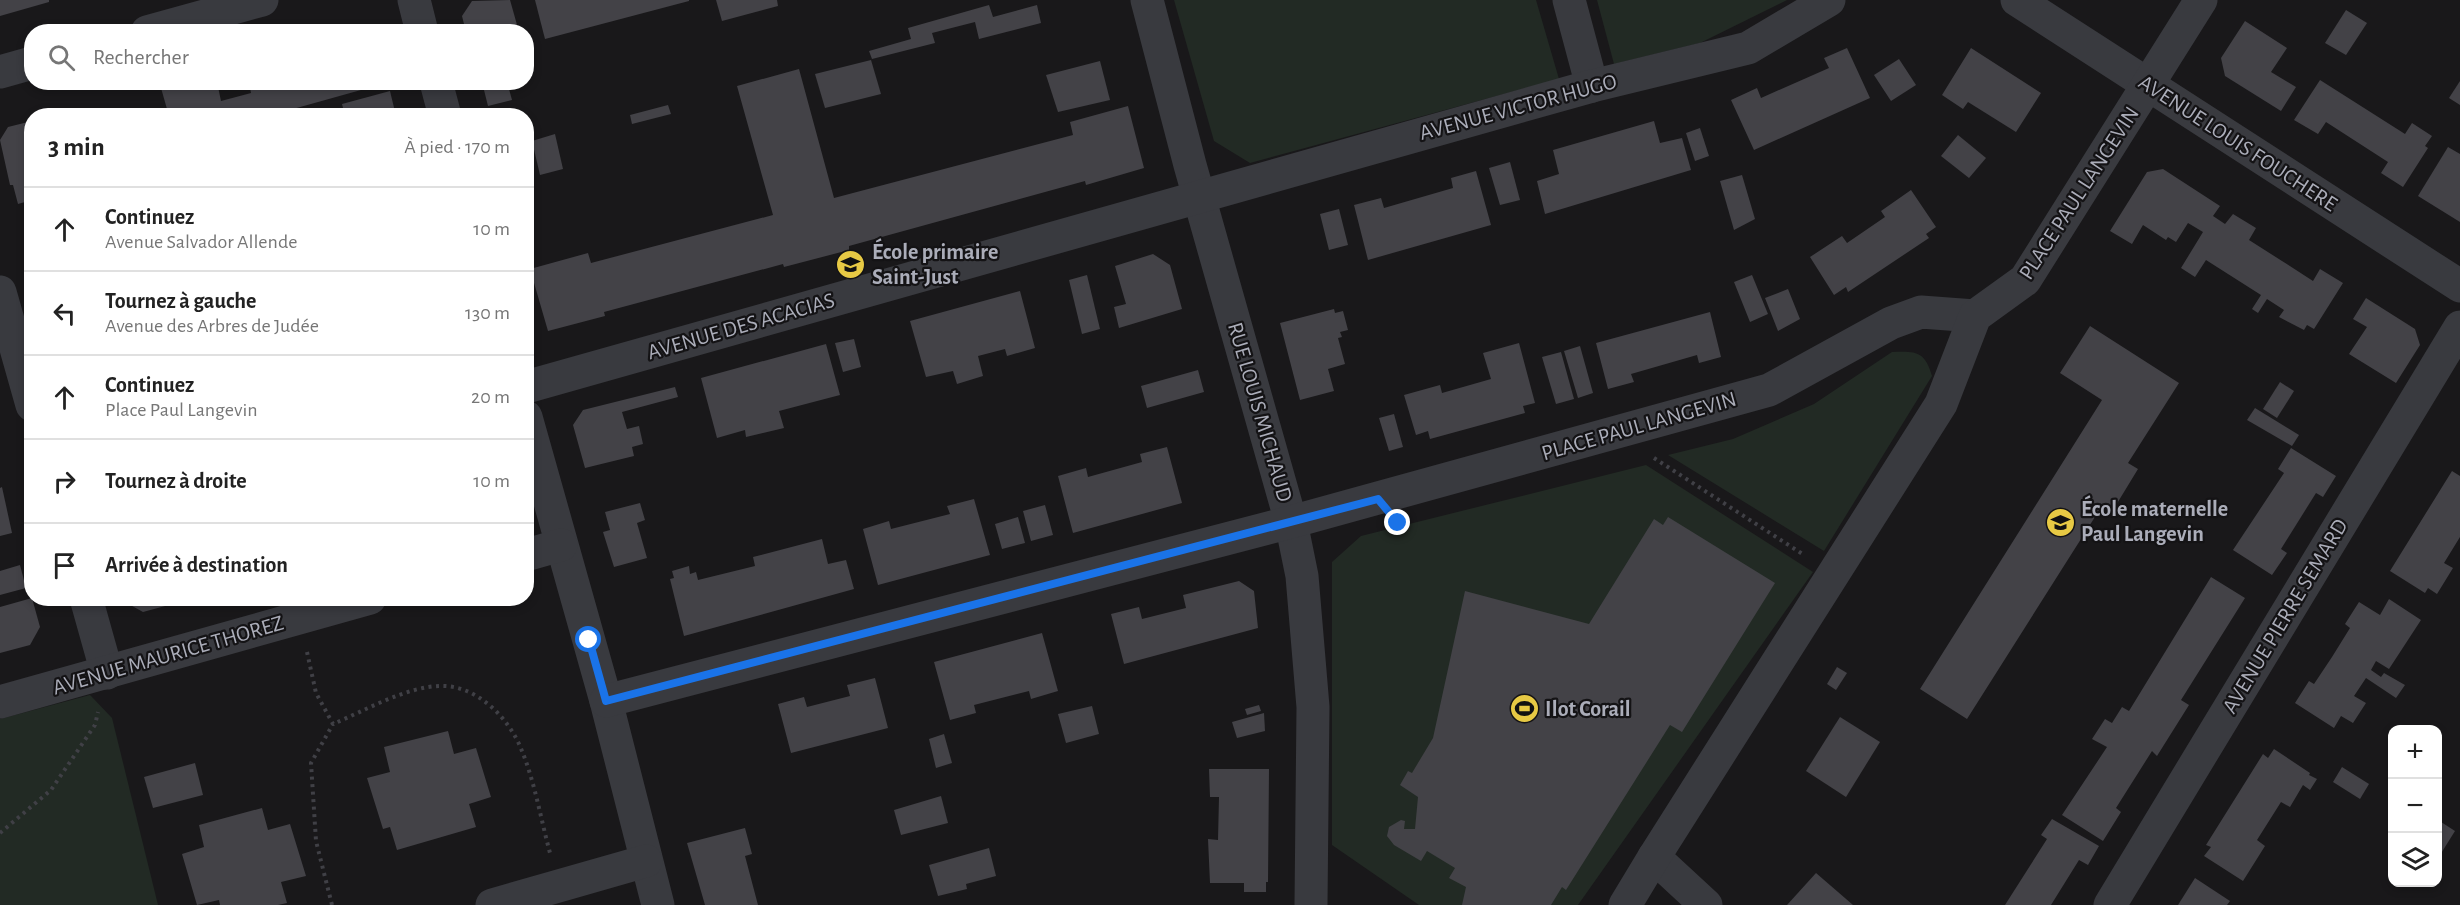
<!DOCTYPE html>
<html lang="fr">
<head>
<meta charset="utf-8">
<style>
  body { margin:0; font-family:"Alegreya Sans",sans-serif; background:#f6f6f6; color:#222 }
  .controls { position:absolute; right:18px; bottom:18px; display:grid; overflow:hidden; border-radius:12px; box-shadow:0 3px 9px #0003 }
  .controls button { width:54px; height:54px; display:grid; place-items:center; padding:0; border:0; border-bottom:2px solid #e0e0e0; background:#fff; color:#222; font:30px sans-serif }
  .stop { position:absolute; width:18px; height:18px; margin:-14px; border:4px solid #1a73e8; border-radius:50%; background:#fff }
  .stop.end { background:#1a73e8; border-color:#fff; box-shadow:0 2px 6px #0008 }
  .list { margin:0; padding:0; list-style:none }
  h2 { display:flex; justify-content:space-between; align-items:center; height:78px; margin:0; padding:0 24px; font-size:26px }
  h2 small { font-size:20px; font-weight:400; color:#767676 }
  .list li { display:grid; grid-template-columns:39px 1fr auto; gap:18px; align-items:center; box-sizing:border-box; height:84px; padding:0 24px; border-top:2px solid #e0e0e0 }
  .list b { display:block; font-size:22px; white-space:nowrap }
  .list p { margin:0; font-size:20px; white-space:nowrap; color:#767676 }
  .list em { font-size:20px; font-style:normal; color:#767676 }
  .icon { flex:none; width:33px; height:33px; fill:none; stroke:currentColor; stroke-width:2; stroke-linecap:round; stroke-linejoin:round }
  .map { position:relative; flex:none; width:2460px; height:905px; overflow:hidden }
  .search { position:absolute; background:#fff; box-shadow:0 3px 9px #0003; left:24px; top:24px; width:510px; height:66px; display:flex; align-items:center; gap:15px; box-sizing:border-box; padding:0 21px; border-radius:24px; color:#767676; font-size:22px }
  .panel { position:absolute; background:#fff; box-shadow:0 3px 9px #0003; left:24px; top:108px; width:510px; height:498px; border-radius:24px }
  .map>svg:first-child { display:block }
  .green { fill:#222a24 }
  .building { fill:#434247 }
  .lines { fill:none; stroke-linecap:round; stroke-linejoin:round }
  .path { stroke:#404046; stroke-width:4; stroke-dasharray:3 4.5; stroke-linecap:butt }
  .minor { stroke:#393a3f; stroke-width:33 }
  .route { stroke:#1a73e8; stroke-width:8 }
  .labels { text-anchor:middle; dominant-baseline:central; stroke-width:4.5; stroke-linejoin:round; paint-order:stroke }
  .street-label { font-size:22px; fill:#abadb9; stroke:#141315 }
  .poi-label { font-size:22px; font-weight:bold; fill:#abadb9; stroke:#141315; text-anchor:start }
</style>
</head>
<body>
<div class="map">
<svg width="2460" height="905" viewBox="0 0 2460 905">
  <rect width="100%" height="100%" fill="#19181a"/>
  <g class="green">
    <path d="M1174 0H1536L1559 79 1250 163 1214 141Z"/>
    <path d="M1597 0H1787L1700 43 1614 64Z"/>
    <path d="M1892 352C1916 351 1925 351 1932 376L1824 551 1668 455 1733 439 1814 404Z"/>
    <path d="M1646 465 1813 572 1578 905H1419L1332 845V562L1361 536Z"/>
    <path d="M90 695 112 718 158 905H0V719Z"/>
  </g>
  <g class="building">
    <path d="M0 0H49V2L0 16Z"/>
    <path d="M510 0 519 32H466L462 16 472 1Z"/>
    <path d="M535 0H689V1L545 39Z"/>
    <path d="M716 0H777L778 6 722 21Z"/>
    <path d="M989 5 993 17 1037 5 1041 23 979 39 975 22 932 33 935 43 872 59 869 51 911 39 908 28Z"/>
    <path d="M2346 10 2367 23 2346 55 2325 43Z"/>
    <path d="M2245 21 2287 48 2271 72 2296 87 2281 111 2225 76 2221 58Z"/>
    <path d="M1847 48 1870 98 1754 150 1731 100 1757 88 1761 98 1829 68 1824 58Z"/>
    <path d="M1971 48 2041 93 2016 132 1968 102 1963 109 1942 95Z"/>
    <path d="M1899 59 1916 85 1891 101 1874 75Z"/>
    <path d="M871 60 881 94 825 108 815 74Z"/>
    <path d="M1100 61 1110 100 1058 112 1046 75Z"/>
    <path d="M799 69 834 198 1073 135 1070 122 1128 106 1144 168 1086 185 1085 181 849 246V250L784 267 783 264 604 312 605 316 548 331 530 269 588 253 591 263 773 215 737 86Z"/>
    <path d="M2320 80 2405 134 2412 123 2432 136 2425 146 2428 148 2403 187 2381 173 2388 162 2326 122 2318 134 2294 120Z"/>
    <path d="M2460 81V105L2449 98Z"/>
    <path d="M181 82H217L221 101 251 93 249 82 386 83 268 116H169L161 88Z"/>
    <path d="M482 82H507L512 100 488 106Z"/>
    <path d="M390 91 396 116H345L342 104Z"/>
    <path d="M668 105 671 114 632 124 630 115Z"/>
    <path d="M79 108 81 116H54V115Z"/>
    <path d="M32 121V200L18 204 13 185H10L0 140 8 127Z"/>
    <path d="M1654 121 1660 143 1682 138 1691 170 1545 214 1537 181 1559 174 1553 150Z"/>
    <path d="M1700 128 1709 156 1695 161 1686 133Z"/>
    <path d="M555 134 563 169 540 175 532 141Z"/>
    <path d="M1958 135 1986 158 1969 178 1941 156Z"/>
    <path d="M2448 147 2460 154V222L2418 196Z"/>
    <path d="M1510 162 1520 200 1500 205 1489 168Z"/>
    <path d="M2163 169 2220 206 2213 216 2225 224 2233 214 2256 228 2249 240 2282 261 2313 281 2320 269 2343 283 2314 329 2307 325 2304 330 2279 317 2284 310 2267 299 2258 313 2252 309 2261 295 2206 260 2195 277 2181 268 2203 232 2188 223 2176 242 2168 237 2166 240 2143 225 2132 244 2110 231 2147 172Z"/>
    <path d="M1476 171 1491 225 1368 260 1354 205 1381 198 1384 208 1453 188 1451 178Z"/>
    <path d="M1742 175 1755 219 1734 230 1720 181Z"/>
    <path d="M1911 190 1936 227 1926 234 1929 238 1848 292 1846 287 1834 295 1810 257 1842 236 1847 243 1885 217 1881 211Z"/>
    <path d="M1339 209 1348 245 1329 250 1320 214Z"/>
    <path d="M1153 254 1170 265 1182 309 1119 328 1114 307 1126 304 1115 266Z"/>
    <path d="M1087 275 1100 329 1082 334 1069 280Z"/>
    <path d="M1752 275 1768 314 1750 322 1734 282Z"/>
    <path d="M1788 289 1800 319 1778 331 1765 298Z"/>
    <path d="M1020 291 1035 348 1007 356 1005 349 978 356 983 376 957 384 953 371 926 377 910 321Z"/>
    <path d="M2366 298 2415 329 2420 345 2396 383 2349 354 2367 327 2353 319Z"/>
    <path d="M1334 309 1335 313 1343 311 1348 330 1340 332 1342 337 1338 338 1345 364 1328 369 1334 391 1300 400 1280 323Z"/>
    <path d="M1710 312 1721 357 1699 363 1697 355 1631 374 1634 382 1608 389 1596 343Z"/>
    <path d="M2090 326 2179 383 2128 463 2138 469 2110 515 2100 509 1967 719 1920 689 2102 400 2060 373Z"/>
    <path d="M854 339 861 367 843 372 835 343Z"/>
    <path d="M1519 343 1535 403 1523 406 1525 413 1430 439 1428 431 1416 435 1404 395 1440 385 1442 393 1491 379 1483 353Z"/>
    <path d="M826 344 840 395 779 411 784 428 746 437 745 430 717 438 701 378Z"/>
    <path d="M1580 346 1593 393 1578 398 1564 351Z"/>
    <path d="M1561 352 1574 399 1556 404 1542 357Z"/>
    <path d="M1198 370 1204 392 1147 408 1141 386Z"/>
    <path d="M2280 382 2294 391 2277 418 2263 409Z"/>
    <path d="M675 387 678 397 622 412 627 429 639 426 643 444 632 447 634 456 585 468 573 425 583 410Z"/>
    <path d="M2255 408 2299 435 2292 446 2247 420Z"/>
    <path d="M1394 414 1403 447 1389 451 1379 418Z"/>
    <path d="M1167 447 1182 503 1073 533 1058 476 1086 468 1088 477 1142 462 1140 454Z"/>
    <path d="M2291 448 2336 476 2323 497 2316 493 2281 549 2287 553 2272 575 2233 550 2284 473 2278 469Z"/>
    <path d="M2452 471 2460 476V537L2444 563 2453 568 2437 594 2428 588 2425 593 2390 571Z"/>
    <path d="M2 487 12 533 0 536V488Z"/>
    <path d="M974 499 990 555 878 585 863 529 889 521 891 529 950 514 947 506Z"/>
    <path d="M640 503 645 520 637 523 647 558 614 567 603 532 610 530 605 512Z"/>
    <path d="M1045 505 1053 535 1031 541 1023 511Z"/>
    <path d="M1018 517 1025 543 1002 549 995 524Z"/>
    <path d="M1668 517 1775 583 1682 732 1670 725 1566 890 1562 887 1551 905H1462L1466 887 1449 878 1455 868 1427 851 1421 861 1394 845 1387 836 1389 827 1401 820 1405 821 1404 829H1415L1418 797 1400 785 1408 771 1412 773 1433 738 1465 591 1589 624 1654 519 1663 525Z"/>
    <path d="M822 539 828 564 846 560 854 589 684 636 670 579 674 578 672 571 689 566 690 574 696 572 698 580 755 566 753 557Z"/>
    <path d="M20 565 26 588 0 595V571Z"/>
    <path d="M2211 577 2245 598 2181 700 2189 705 2157 756 2152 751 2116 808 2121 812 2103 841 2062 815 2107 747 2092 739 2105 719 2112 723 2122 707 2129 711Z"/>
    <path d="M1239 581 1254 591 1258 628 1124 664 1111 614 1139 607 1142 619 1186 608 1183 595Z"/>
    <path d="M32 598 40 627 30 645 0 653V607Z"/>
    <path d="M125 598H191V599L143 612 125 602Z"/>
    <path d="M2389 599 2421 620 2389 669 2376 661 2371 670 2381 677 2384 673 2405 685 2396 698 2366 678 2354 696 2366 703 2353 723 2341 716 2334 728 2295 703 2309 681 2314 684 2332 657 2350 628 2345 624 2359 602 2380 615Z"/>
    <path d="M1042 633 1058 691 1031 699 1029 691 974 705 976 713 950 720 934 662Z"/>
    <path d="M1837 667 1847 673 1836 690 1827 684Z"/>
    <path d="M875 678 888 728 791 753 778 704 804 697 807 707 850 696 847 685Z"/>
    <path d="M1259 705 1261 711 1247 715 1245 709Z"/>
    <path d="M1092 706 1099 734 1066 743 1058 714Z"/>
    <path d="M1264 713 1265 731 1237 738 1232 722Z"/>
    <path d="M1840 717 1880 742 1846 797 1806 771Z"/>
    <path d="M448 731 454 754 476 748 491 797 469 804 476 827 397 850 390 827 383 829 367 778 390 772 384 747Z"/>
    <path d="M944 734 952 763 936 768 929 739Z"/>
    <path d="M2274 749 2310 773 2309 775 2317 779 2310 790 2303 785 2290 807 2281 802 2257 840 2265 846 2243 881 2204 856 2211 847 2206 845 2263 754 2268 758Z"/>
    <path d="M195 763 203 795 153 808 144 777Z"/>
    <path d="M2342 767 2369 784 2360 799 2333 782Z"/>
    <path d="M1209 769H1269L1268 882H1266V892H1244V883H1210L1208 839 1218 840 1219 797H1210Z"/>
    <path d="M941 796 948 823 901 835 894 810Z"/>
    <path d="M262 808 268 830 290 824 306 876 281 882 287 903 278 905H220L219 900 197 905 182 854 204 847 199 825Z"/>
    <path d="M2052 819 2099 846 2088 865 2079 860 2051 905H2005L2047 839 2041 835Z"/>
    <path d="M2438 820 2455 831 2440 855 2438 853Z"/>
    <path d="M745 828 752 854 745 856 758 905H705L687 843Z"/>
    <path d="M989 848 996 876 966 884 967 889 938 896 929 865Z"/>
    <path d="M1816 873 1853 905H1787Z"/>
    <path d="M2195 878 2230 901 2227 905H2178Z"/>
  </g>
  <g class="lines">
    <g class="path">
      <path d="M1654 458 1804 555"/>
      <path d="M307 652 316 693 333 724C364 711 407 686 441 686 477 685 510 719 522 751 535 783 541 820 550 853"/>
      <path d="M0 833 51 790 95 725 98 712"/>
      <path d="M332 905 316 841 311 763 333 724"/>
    </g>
    <g class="minor">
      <path d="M414 0 422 32"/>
      <path d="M1147 0 1190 165 1291 522 1302 576 1313 707 1311 905"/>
      <path d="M1569 0 1592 86"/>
      <path d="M2017 0 2460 286"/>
      <path d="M147 32 262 0"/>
      <path d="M0 72 32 63"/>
      <path d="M436 82 445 116"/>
      <path d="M0 292 32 405"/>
      <path d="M526 387 1592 86 1748 48 1829 0"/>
      <path d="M526 417 606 701 658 905"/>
      <path d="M526 555 561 545"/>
      <path d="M86 598 107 673"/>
      <path d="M606 701 1291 522 1769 390 1891 323 1921 312 1975 316"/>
      <path d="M0 702 370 598"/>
      <path d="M1654 857 1706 905"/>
      <path d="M492 905 646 861"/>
      <path d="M1625 905 1654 857 1941 404 1975 316 2025 280 2201 0"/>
      <path d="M2110 905 2460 327"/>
    </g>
  </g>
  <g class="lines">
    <path class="route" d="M589 640 606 701 1378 499 1398 523"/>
  </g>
  <defs>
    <symbol id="school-disc" viewBox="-11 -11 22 22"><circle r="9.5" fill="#e7c944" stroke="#141315"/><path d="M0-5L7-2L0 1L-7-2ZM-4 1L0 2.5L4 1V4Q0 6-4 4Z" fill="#111"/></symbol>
    <symbol id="stadium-disc" viewBox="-11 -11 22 22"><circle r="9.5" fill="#e7c944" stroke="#141315"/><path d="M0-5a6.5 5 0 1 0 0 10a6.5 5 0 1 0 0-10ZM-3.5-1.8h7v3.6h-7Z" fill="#111"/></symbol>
  </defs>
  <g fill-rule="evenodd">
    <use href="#school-disc" x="834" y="248" width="33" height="33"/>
    <use href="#school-disc" x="2044" y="506" width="33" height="33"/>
    <use href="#stadium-disc" x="1508" y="692" width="33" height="33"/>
  </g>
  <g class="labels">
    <g class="street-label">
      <text transform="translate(1518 107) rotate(-15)">AVENUE VICTOR HUGO</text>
      <text transform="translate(2238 143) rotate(33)">AVENUE LOUIS FOUCHERE</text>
      <text transform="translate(2079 193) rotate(-57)">PLACE PAUL LANGEVIN</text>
      <text transform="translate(741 326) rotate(-16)">AVENUE DES ACACIAS</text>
      <text transform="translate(1260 412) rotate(74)">RUE LOUIS MICHAUD</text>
      <text transform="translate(1639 426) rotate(-16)">PLACE PAUL LANGEVIN</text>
      <text transform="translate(2285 616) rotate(-59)">AVENUE PIERRE SEMARD</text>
      <text transform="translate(168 655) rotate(-16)">AVENUE MAURICE THOREZ</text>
    </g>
    <g class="poi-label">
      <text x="872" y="252">École primaire<tspan x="872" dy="25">Saint-Just</tspan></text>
      <text x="2081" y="509">École maternelle<tspan x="2081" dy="25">Paul Langevin</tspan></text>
      <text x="1545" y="709">Ilot Corail</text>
    </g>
  </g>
</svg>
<div class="controls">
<button>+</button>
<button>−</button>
<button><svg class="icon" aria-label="layers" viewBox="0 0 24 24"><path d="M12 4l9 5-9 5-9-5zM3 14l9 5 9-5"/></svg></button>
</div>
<div class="stop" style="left:589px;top:640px"></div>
<div class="stop end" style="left:1398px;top:523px"></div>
<div class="search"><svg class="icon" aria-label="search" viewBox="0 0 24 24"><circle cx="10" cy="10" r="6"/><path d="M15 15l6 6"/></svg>Rechercher</div>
<section class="panel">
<h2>3 min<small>À pied · 170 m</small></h2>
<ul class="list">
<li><svg class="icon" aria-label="ahead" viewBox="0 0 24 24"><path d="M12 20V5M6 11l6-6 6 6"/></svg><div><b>Continuez</b><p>Avenue Salvador Allende</p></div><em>10 m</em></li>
<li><svg class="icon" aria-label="left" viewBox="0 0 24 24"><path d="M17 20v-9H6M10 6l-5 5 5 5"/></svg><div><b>Tournez à gauche</b><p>Avenue des Arbres de Judée</p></div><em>130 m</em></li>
<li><svg class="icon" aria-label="ahead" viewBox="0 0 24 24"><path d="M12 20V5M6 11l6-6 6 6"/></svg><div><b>Continuez</b><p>Place Paul Langevin</p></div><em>20 m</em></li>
<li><svg class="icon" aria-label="right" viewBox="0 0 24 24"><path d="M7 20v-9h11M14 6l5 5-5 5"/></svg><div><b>Tournez à droite</b></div><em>10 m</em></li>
<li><svg class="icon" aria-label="arrive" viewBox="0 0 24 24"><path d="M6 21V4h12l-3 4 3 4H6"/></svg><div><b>Arrivée à destination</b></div></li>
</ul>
</section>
</div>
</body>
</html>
